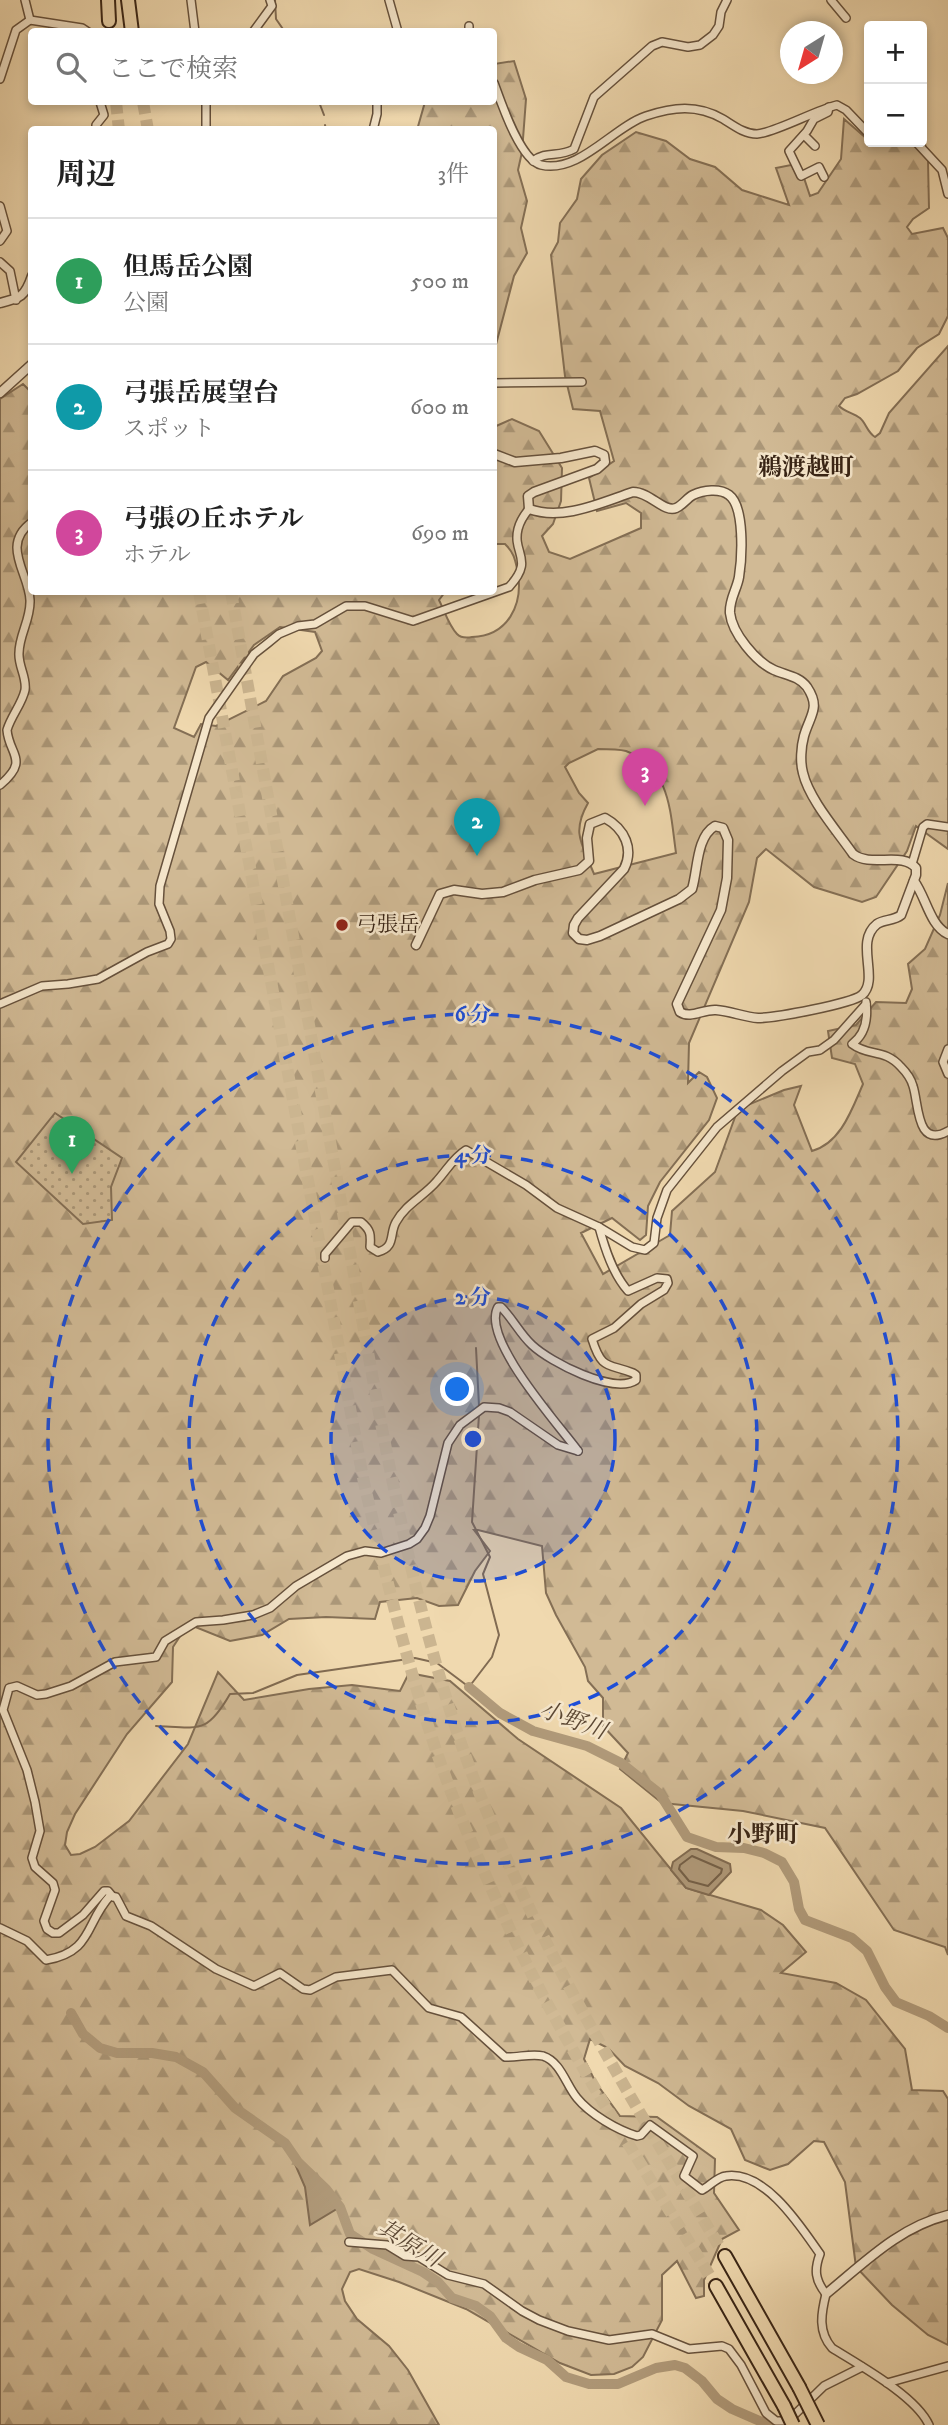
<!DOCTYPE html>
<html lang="ja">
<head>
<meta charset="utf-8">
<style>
  body { margin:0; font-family:"IM FELL DW Pica","Noto Serif JP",serif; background:#f6f6f6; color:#222 }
  .controls { position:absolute; right:21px; top:21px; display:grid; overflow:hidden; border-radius:7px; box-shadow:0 4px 10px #0003 }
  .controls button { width:63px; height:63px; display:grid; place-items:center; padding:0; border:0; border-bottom:2px solid #e0e0e0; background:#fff; color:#222; font:35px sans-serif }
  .compass { position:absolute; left:780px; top:21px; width:63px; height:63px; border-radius:50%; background:#fff; box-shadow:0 4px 10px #0003; rotate:217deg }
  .you { position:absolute; left:458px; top:1390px; width:24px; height:24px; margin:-18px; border:5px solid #fff; border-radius:50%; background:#1a73e8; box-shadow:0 0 0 10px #1a73e833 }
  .badge { display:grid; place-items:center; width:46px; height:46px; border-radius:50%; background:#7c3aed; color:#fff; font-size:23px; font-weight:700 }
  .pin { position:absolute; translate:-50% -58px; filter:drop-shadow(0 2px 4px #0008) }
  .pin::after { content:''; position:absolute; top:37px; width:24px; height:21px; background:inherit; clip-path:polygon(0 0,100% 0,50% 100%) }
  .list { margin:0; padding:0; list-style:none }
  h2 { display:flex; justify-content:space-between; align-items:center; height:91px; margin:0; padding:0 28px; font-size:30px }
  h2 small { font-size:23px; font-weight:400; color:#767676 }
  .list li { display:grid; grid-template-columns:46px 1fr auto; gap:21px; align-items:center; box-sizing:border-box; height:126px; padding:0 28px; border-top:2px solid #e0e0e0 }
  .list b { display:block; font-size:26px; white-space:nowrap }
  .list p { margin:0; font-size:23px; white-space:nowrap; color:#767676 }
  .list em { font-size:23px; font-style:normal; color:#767676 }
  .icon { flex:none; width:38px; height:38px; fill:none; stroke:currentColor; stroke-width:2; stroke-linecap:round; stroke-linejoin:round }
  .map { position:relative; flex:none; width:948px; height:2425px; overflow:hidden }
  .search { position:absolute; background:#fff; box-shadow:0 4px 10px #0003; left:28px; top:28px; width:469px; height:77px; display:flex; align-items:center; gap:18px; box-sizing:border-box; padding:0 24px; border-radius:7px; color:#767676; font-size:26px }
  .panel { position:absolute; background:#fff; box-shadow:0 4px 10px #0003; left:28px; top:126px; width:469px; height:469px; border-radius:7px }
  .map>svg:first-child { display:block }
  .forest { fill:url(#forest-firs); stroke:#846f55; stroke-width:2; fill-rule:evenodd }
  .park { fill:url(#park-dots); stroke:#846f55; stroke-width:2 }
  .water { fill:#b19b7b; stroke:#816b52; stroke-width:2 }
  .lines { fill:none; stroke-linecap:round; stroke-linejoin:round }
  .shore { stroke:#746048; stroke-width:2 }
  .stream { stroke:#816b52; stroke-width:2 }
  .river { stroke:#b19b7b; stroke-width:10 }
  .motorway-tunnel { stroke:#cbb590; stroke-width:12; stroke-dasharray:12 6; stroke-linecap:butt }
  .minor-casing { stroke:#66513c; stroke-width:10 }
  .tertiary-casing { stroke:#66513c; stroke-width:11 }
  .motorway-casing { stroke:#382415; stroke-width:16 }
  .minor { stroke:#f5e6cb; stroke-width:7 }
  .tertiary { stroke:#f5e6cb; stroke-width:8 }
  .motorway { stroke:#f0d9af; stroke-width:12 }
  .motorway-bridge-casing { stroke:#382415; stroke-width:16; stroke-linecap:butt }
  .motorway-bridge { stroke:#f0d9af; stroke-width:12 }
  .ring { fill:none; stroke:#1d4ed8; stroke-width:3.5; stroke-dasharray:12 9 }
  .poi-dot { fill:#8f2418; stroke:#f5e6cb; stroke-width:2.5 }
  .labels { text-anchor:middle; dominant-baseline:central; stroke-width:5; stroke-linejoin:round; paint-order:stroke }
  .poi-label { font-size:21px; fill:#382415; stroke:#f5e6cb; text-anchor:start }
  .water-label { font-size:23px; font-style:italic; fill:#5c4834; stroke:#f5e6cb }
  .quarter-label { font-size:24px; font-weight:bold; fill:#382415; stroke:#f5e6cb }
  .centre { fill:#1d4ed8; stroke:#f5e6cb; stroke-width:3.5 }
  .ring-label { font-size:21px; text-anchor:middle; font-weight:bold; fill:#1d4ed8; stroke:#f5e6cb; stroke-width:5; stroke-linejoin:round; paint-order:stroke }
</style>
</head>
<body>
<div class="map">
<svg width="948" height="2425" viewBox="0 0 948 2425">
  <defs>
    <pattern id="forest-firs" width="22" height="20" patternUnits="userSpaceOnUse" patternTransform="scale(1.75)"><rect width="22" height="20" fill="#d1ba95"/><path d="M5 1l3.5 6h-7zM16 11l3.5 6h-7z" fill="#ab9778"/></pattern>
    <pattern id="park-dots" width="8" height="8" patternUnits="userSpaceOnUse" patternTransform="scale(1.75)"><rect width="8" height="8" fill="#d1ba95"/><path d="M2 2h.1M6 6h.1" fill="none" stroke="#ab9778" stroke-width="1.8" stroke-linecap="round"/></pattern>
  </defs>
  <rect width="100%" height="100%" fill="#f0d9af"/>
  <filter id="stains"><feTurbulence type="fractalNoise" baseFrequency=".00286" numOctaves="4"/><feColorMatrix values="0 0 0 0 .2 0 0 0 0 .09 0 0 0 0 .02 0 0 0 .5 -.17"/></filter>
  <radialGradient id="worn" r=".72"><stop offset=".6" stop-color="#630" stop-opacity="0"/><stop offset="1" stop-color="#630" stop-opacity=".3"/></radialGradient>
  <g class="forest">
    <path d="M514 61 526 99 522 152 518 170 527 201 521 228 527 253 514 276 494 352V130H417L425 102H494V64Z"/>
    <path d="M844 119 874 145 925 144 928 161 929 208 913 219 907 227 912 234 943 228 948 238V316L939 334 917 348 898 371 857 394 845 398 839 406C845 412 854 413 860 418 866 423 867 432 875 437L880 433 889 413 948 346V849L916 826 907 851 876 897 862 902 814 887 766 849 757 858 749 902 689 1043 688 1083 699 1072 707 1077 717 1098 709 1120 660 1182 648 1206 646 1235 640 1240 612 1218 581 1233 603 1274 670 1235 672 1211 715 1172 738 1109 784 1090 801 1086 794 1105 812 1151C841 1143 852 1109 863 1084L855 1064 832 1058 828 1031 856 1025 876 1002 906 1003 912 989 908 964 925 949 940 915 948 883V1955L945 1947 894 1930 825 1828 743 1811 662 1803 620 1769 628 1753 603 1726V1698L588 1681 585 1667 556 1615 546 1593 542 1546 478 1530H474L490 1551 475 1571 458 1605 439 1606 417 1598 380 1602 375 1619 326 1617 289 1619 262 1635 230 1641 188 1624 173 1647 172 1682 127 1734 75 1814 67 1832 65 1845 71 1855 80 1854 95 1847 129 1821 188 1744 218 1672 244 1700 309 1689 352 1685 400 1691 409 1673 450 1681 518 1739 621 1808 686 1888 761 1910 783 1925 806 1952 781 1973 836 1983 866 2000 905 2049 912 2090 943 2091 948 2099V2345L928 2335 892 2305 856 2267 845 2182 824 2142 814 2141 788 2164 770 2170 745 2160 731 2129 689 2106 658 2083 625 2066 608 2048 590 2039 584 2059 596 2083 620 2116 657 2117 715 2159 714 2193 739 2230 722 2239 704 2280V2296L696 2298 677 2261 662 2275V2320L643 2357 632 2367 614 2374 591 2375 560 2363 466 2309 399 2282 359 2269 350 2272 342 2289 345 2301 357 2319 389 2346 408 2370 439 2425H0V399L23 384 31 392 32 592H445L439 600C444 610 449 626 457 634 461 638 467 638 472 637 508 636 523 605 518 573 515 560 515 554 505 544H494V427L512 419 539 431 562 468 561 501 553 524 542 536 549 552 570 559 641 528V513L626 503 597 511 589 478 614 461 600 411 573 409 565 376 551 255 558 242 560 223 577 199 581 179 602 155 636 132 666 141 690 159 715 167 742 190 789 205 776 168 791 165 802 172 810 196 818 193 841 159ZM280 627 315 632 322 651 316 658 283 676 266 701 216 726 201 724 194 737 174 728 196 667 206 662 228 680 254 645ZM598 749C607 749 618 749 626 751 671 768 670 812 676 853L594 874C582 844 571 833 588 803L579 793 565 767 569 763Z"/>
  </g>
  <path class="park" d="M55 1113 122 1158 111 1187 112 1220 83 1224 16 1162Z"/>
  <g class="water">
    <path d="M691 1849H697L730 1864 731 1872 709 1895 686 1888 671 1870 673 1862Z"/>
    <path d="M298 2162 326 2189 340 2207 310 2225 305 2187 295 2164Z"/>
  </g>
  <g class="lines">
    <path class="shore" d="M692 1856 722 1869 721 1873 708 1886 689 1881 679 1869 680 1865Z"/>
    <g class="stream">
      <path d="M275 0 276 19 285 32"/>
      <path d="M319 102 324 115"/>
      <path d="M325 125 326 130"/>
      <path d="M476 1348 479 1406"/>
      <path d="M156 1726C200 1728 207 1734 230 1694L253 1693 297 1675 415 1658 437 1663 469 1687 492 1657 499 1635 483 1574 490 1557 472 1522 479 1415"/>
    </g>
    <g class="river">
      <path d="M469 1687 500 1713 533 1731 587 1746 621 1763 660 1794 687 1837 716 1847 744 1848 764 1853 782 1862 794 1882 799 1909 805 1920 852 1938 867 1951 885 1987 896 2002 929 2016 948 2028"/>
      <path d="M71 2013 83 2034 100 2048 117 2053H152L176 2057 203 2072 235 2108 285 2143 298 2162 326 2189 340 2207 350 2234 373 2249 423 2272 438 2282 452 2298 476 2306 490 2316 506 2338 519 2347 547 2360 566 2377 589 2384H618L656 2368 675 2365 685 2368 702 2381 717 2399 732 2409 769 2425"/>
    </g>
    <g class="motorway-tunnel">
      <path d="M116 102 119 130"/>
      <path d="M143 102 148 130"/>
      <path d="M199 592 363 1478C383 1566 404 1653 432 1738 451 1797 476 1854 501 1910 560 2041 641 2163 716 2286"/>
      <path d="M231 592 379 1413C405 1547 433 1680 485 1807 548 1966 638 2109 725 2256"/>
    </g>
    <defs>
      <g id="minor">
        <path d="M25 0 30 20"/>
        <path d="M191 0 195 32"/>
        <path d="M389 0 398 32"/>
        <path d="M831 0 846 18"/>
        <path d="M253 32 272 6 270 0"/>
        <path d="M469 32V26"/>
        <path d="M0 79 16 30 30 20 82 28 88 32"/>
        <path d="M494 83C501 102 520 160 541 165 579 174 613 127 646 116 673 107 697 104 723 119 733 125 744 134 757 134 774 133 816 110 837 105L846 110 869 134"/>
        <path d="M96 130V125L104 115 100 102"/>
        <path d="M206 130V102"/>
        <path d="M373 130 377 114V102"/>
        <path d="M804 135 815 146"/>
        <path d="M916 142 942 170 948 194"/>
        <path d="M533 161C547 150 558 158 574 149L594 97 652 46 662 42 688 47 700 45 713 35 719 26 721 12 727 0"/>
        <path d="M824 177 819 167 801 176 789 151 807 131 814 119 828 112 829 107"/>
        <path d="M0 206 7 231 0 241"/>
        <path d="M0 262 10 271 16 300"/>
        <path d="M494 383 582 382"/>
        <path d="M0 785C30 760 9 755 7 730 11 716 22 704 25 690 27 677 18 666 19 653 19 635 31 619 30 600 29 573 0 545 32 522"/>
        <path d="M912 864 923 827 927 824 948 827"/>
        <path d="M866 1002C868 1018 866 1034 852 1044 869 1057 884 1048 901 1067 906 1072 911 1079 913 1086 919 1104 916 1149 948 1131"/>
        <path d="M0 1004 42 986 68 984 98 979 147 952 168 944 171 939 170 931 159 904 160 886 209 718 254 654 268 643 279 634 298 626 315 624 346 606H365L413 621 509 587C535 559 512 554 518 529 520 521 524 515 529 509"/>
        <path d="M948 1049 943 1062 948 1074"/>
        <path d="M325 1258V1254L352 1222H361C371 1230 371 1235 370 1247L378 1252C396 1247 389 1234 396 1222 405 1205 424 1196 436 1182 447 1170 453 1158 466 1150L526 1185 557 1208 599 1227 632 1247 645 1250 654 1243 657 1218 667 1190 717 1127 782 1071 808 1052 820 1050 834 1040 866 1004"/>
        <path d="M578 1451C559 1425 480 1338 498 1307H501C513 1319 520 1334 532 1345 550 1362 614 1395 636 1380V1375L633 1373C608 1363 602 1371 592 1339L614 1328 641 1304 664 1290 668 1283 667 1279 657 1278 628 1291C613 1274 605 1249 599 1227"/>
        <path d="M113 1897 108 1891H104L83 1915 59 1933H53L47 1929 44 1921 55 1890 53 1883 35 1867 32 1858 40 1831 35 1802 27 1770 3 1710 9 1688 17 1686 37 1695 46 1694 71 1686 115 1662 156 1657 165 1641 196 1622 223 1620 253 1615 270 1608 296 1586 347 1556 365 1551 381 1553 409 1544 417 1539 425 1528 430 1516 448 1443 460 1425 484 1407 499 1408 510 1412 558 1445 578 1451"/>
        <path d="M0 1928 27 1941 46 1960C93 1952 85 1923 110 1896L116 1897 126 1916 151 1926 216 1969 254 1986 280 1973 303 1989 310 1990 336 1977 392 1970 429 2008 461 2017 505 2057C517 2058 531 2053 543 2056 561 2062 566 2085 577 2098 590 2114 617 2130 637 2136L641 2135 650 2125 693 2156 684 2176 702 2190C710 2186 717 2177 726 2176 765 2170 801 2227 820 2254 814 2270 815 2280 826 2294 821 2314 818 2332 832 2348 859 2365 916 2396 929 2425"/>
        <path d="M349 2242 387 2245 405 2256 419 2257 448 2275 484 2284 522 2311 539 2320 568 2331 609 2340 652 2334 689 2349 722 2346 729 2349 741 2365 766 2413 776 2421H788L824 2386 862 2367"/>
        <path d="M887 2383 948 2366"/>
      </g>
      <g id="tertiary">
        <path d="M0 303C20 298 25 297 32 276"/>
        <path d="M0 393 32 364"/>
        <path d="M914 881C926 897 930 926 948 934"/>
        <path d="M416 945 440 894 454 890 482 894 503 892 535 880 579 870 589 861 587 838 590 824 605 818C625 829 634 849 624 869L578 918 574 925 573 933 579 939 587 940 600 936 679 899 692 889C698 870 696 837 715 826L723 828 728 840 727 878 721 910 677 1004 680 1012C691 1019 703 1009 716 1010 730 1011 744 1017 758 1018 774 1018 851 1004 862 995 880 979 854 942 877 924 884 919 894 921 901 915L916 875V868C902 851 871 868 853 854 837 831 809 799 803 773 800 762 801 747 804 736 810 715 821 708 807 687 799 676 785 675 774 670 756 662 732 633 730 613 729 600 737 589 739 577 742 558 745 507 729 495 720 488 703 490 693 495 687 498 683 505 676 508 664 513 650 492 633 492 600 503 563 521 529 509L528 496 534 492 597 469 605 462 604 455 595 451 561 458 515 462 494 454"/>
        <path d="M826 2294C864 2263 899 2227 948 2215"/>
      </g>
      <g id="motorway">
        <path d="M108 0 109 21"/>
        <path d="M128 0 132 32"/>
        <path d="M725 2256 799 2387"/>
        <path d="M716 2286 784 2406"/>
      </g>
    </defs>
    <use href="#minor" class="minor-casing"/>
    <use href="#tertiary" class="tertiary-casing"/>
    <use href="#motorway" class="motorway-casing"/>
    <use href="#minor" class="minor"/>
    <use href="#tertiary" class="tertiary"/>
    <use href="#motorway" class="motorway"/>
    <defs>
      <g id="motorway-bridge">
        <path d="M799 2387 818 2425"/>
        <path d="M784 2406 793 2425"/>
      </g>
    </defs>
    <use href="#motorway-bridge" class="motorway-bridge-casing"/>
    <use href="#motorway-bridge" class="motorway-bridge"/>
  </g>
  <circle cx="473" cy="1439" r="142" fill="#1d4ed8" fill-opacity=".12"/>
  <g class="ring">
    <circle cx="473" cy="1439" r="142"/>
    <circle cx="473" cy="1439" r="284"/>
    <circle cx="473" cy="1439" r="425"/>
  </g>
  <circle class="poi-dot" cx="342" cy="925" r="7"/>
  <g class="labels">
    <g class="poi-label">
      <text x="356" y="925">弓張岳</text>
    </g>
    <g class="water-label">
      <text transform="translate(573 1721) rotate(20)">小野川</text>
      <text transform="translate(409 2244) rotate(31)">其原川</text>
    </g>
    <g class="quarter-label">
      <text x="806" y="468">鵜渡越町</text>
      <text x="763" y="1835">小野町</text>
    </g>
  </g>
  <circle cx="473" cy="1439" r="10" class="centre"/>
  <g class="ring-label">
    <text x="473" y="1021">6 分</text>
    <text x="473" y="1162">4 分</text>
    <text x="473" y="1304">2 分</text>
  </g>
  <rect width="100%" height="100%" filter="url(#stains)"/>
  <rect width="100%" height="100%" fill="url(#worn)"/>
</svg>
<div class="controls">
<button>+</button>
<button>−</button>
</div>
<svg class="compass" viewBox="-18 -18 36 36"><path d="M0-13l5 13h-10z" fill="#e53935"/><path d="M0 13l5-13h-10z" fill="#767676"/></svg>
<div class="you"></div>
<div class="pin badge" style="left:72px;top:1174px;background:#2e9e5b">1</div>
<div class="pin badge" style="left:477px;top:856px;background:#0f9aa8">2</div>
<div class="pin badge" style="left:645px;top:806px;background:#d1479c">3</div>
<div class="search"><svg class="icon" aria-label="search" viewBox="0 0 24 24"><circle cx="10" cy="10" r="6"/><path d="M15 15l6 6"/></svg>ここで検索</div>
<section class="panel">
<h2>周辺<small>3件</small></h2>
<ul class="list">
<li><span class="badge" style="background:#2e9e5b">1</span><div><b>但馬岳公園</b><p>公園</p></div><em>500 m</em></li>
<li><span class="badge" style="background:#0f9aa8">2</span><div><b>弓張岳展望台</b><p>スポット</p></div><em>600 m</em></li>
<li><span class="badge" style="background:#d1479c">3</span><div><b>弓張の丘ホテル</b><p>ホテル</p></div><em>690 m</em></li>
</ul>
</section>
</div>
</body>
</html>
